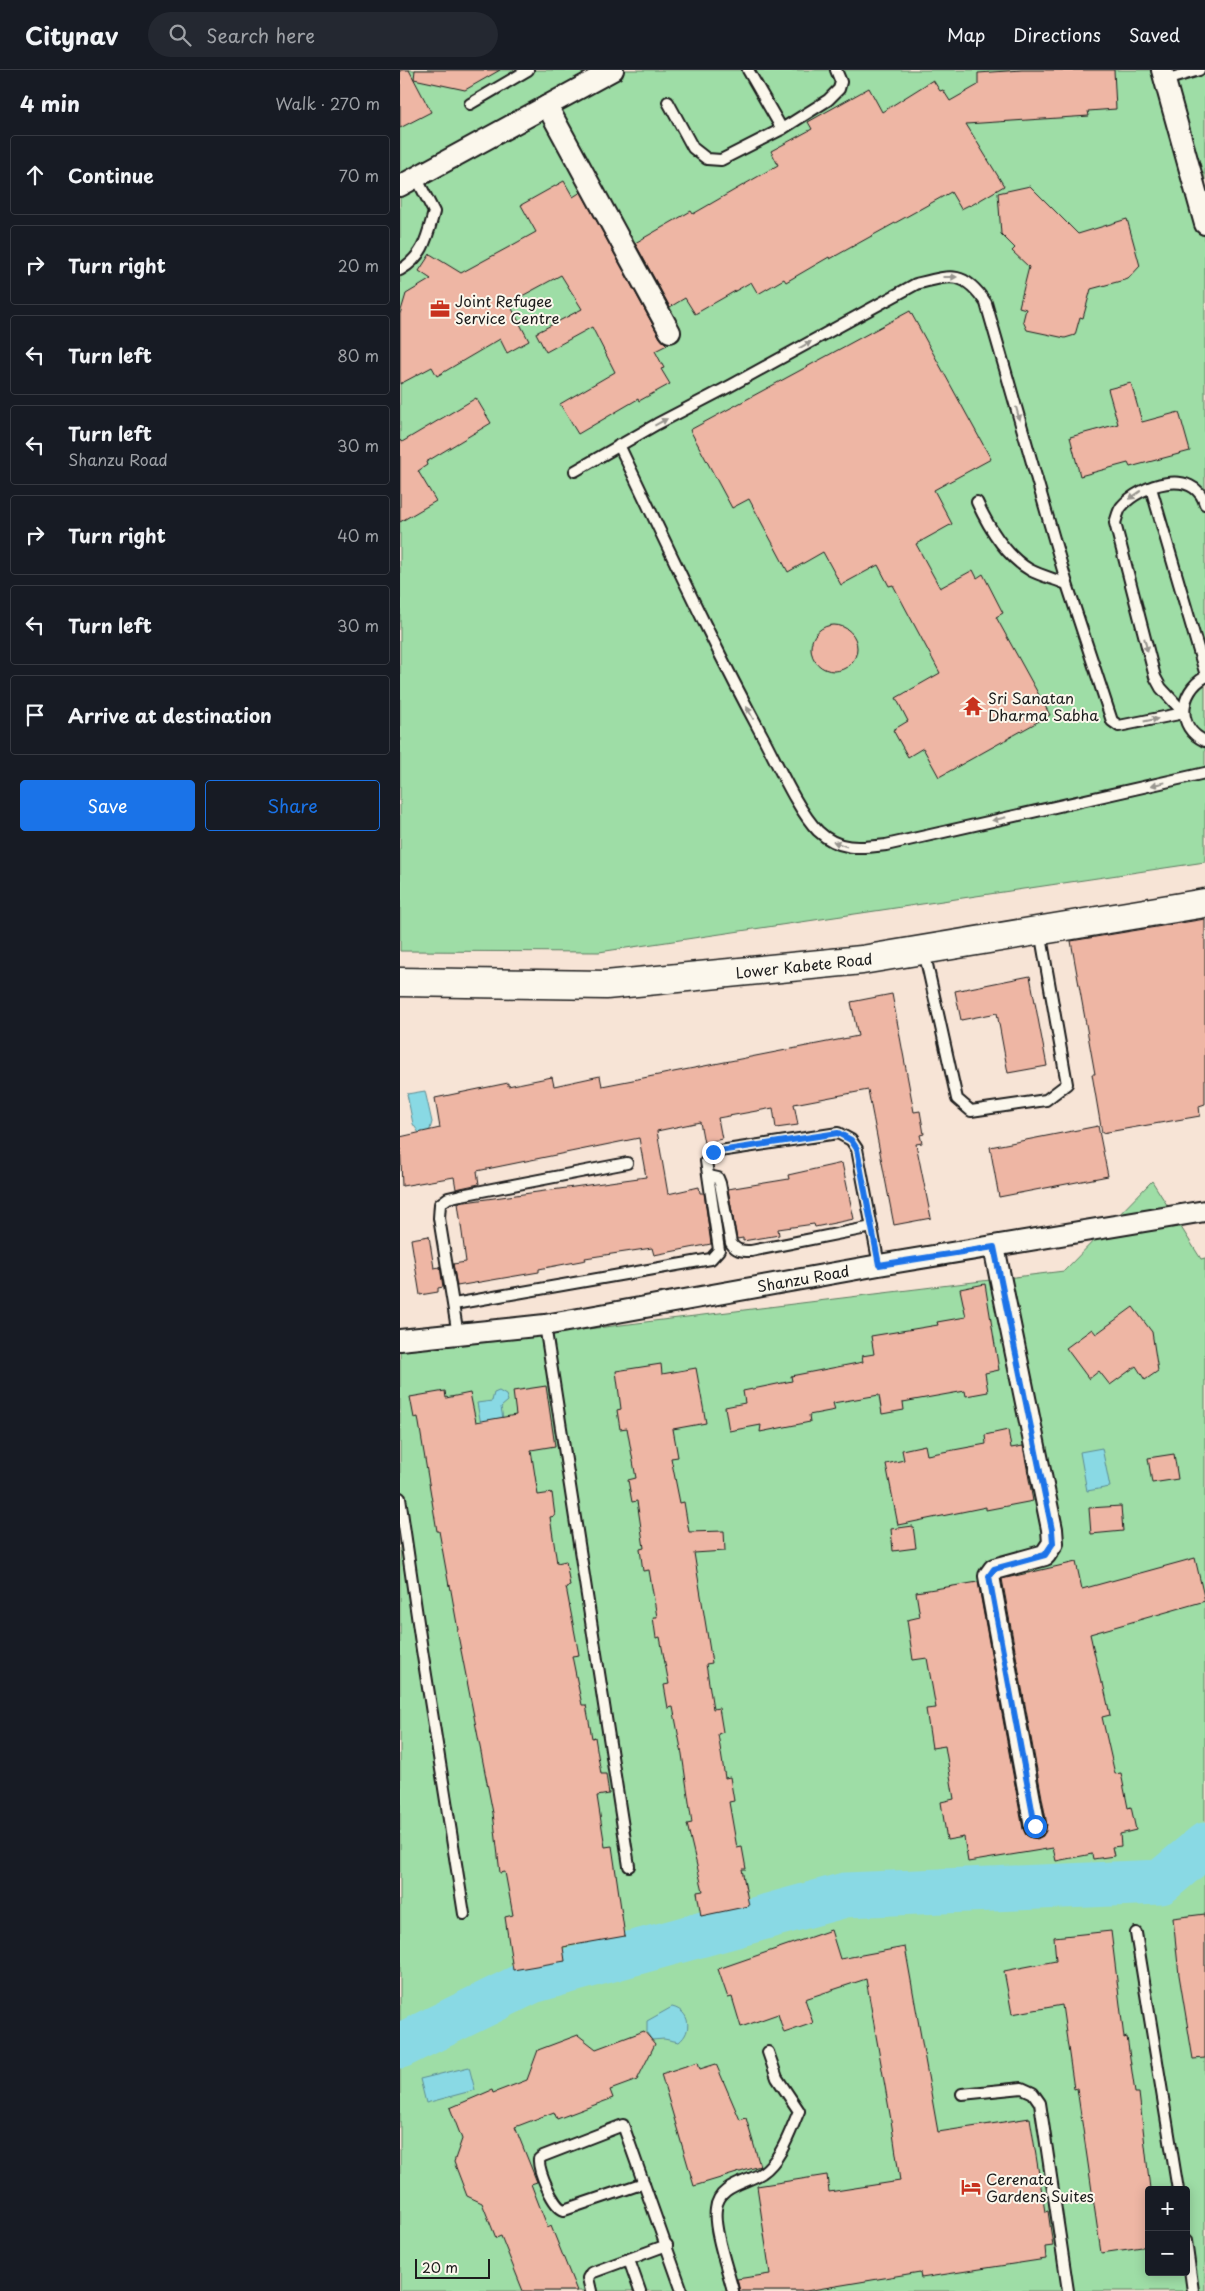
<!DOCTYPE html>
<html lang="en">
<head>
<meta charset="utf-8">
<style>
  body { margin:0; font-family:"Playpen Sans",sans-serif; background:#242831; color:#f1f3f6 }
  .controls { position:absolute; right:15px; bottom:15px; display:grid; overflow:hidden; border-radius:5px; box-shadow:0 2px 12px #0003 }
  .controls button { width:45px; height:45px; display:grid; place-items:center; padding:0; border:0; border-bottom:1px solid #363941; background:#171b24; color:#f1f3f6; font:25px sans-serif }
  .scale { position:absolute; left:15px; bottom:12px; width:75px; box-sizing:border-box; padding-left:5px; border:2px solid #1c1c1c; border-top:0; font-size:14px; line-height:18px; white-space:nowrap; color:#1c1c1c; -webkit-text-stroke:4px #fbf7ec; paint-order:stroke }
  .stop { position:absolute; width:15px; height:15px; margin:-11px; border:4px solid #1a73e8; border-radius:50%; background:#fff }
  .stop.end { background:#1a73e8; border-color:#fff; box-shadow:0 1px 5px #0008 }
  .list { margin:0; padding:0; list-style:none }
  h2 { display:flex; justify-content:space-between; align-items:center; height:65px; margin:0; padding:0 20px; font-size:21px }
  h2 small { font-size:16px; font-weight:400; color:#9ea1a6 }
  .list li { display:grid; grid-template-columns:32px 1fr auto; gap:15px; align-items:center; box-sizing:border-box; height:80px; margin:0 10px 10px; padding:0 10px; border:1px solid #363941; border-radius:5px }
  .list b { display:block; font-size:19px; white-space:nowrap }
  .list p { margin:0; font-size:16px; white-space:nowrap; color:#9ea1a6 }
  .list em { font-size:16px; font-style:normal; color:#9ea1a6 }
  .actions { display:flex; gap:10px; padding:15px 20px }
  .actions a { flex:1; padding:11px 0; border:1px solid #1a73e8; border-radius:5px; text-align:center; font-size:18px; color:#1a73e8 }
  .actions .main { background:#1a73e8; color:#fff }
  .icon { flex:none; width:28px; height:28px; fill:none; stroke:currentColor; stroke-width:2; stroke-linecap:round; stroke-linejoin:round }
  .map { position:relative; flex:none; width:805px; height:2221px; overflow:hidden }
  header { display:flex; align-items:center; gap:30px; box-sizing:border-box; height:70px; padding:0 25px; background:#171b24; border-bottom:1px solid #363941 }
  header strong { font-size:24px }
  nav { display:flex; gap:28px; margin-inline-start:auto; font-size:18px }
  .search { width:350px; height:45px; background:#242831; display:flex; align-items:center; gap:12px; box-sizing:border-box; padding:0 18px; border-radius:28px; color:#9ea1a6; font-size:19px }
  main { display:flex }
  aside { flex:1; background:#171b24 }
  .map>svg:first-child { display:block }
  .green { fill:#9edda6; stroke:#5d7c61; fill-rule:evenodd }
  .water { fill:#89d9e4; stroke:#5d8d94 }
  .lines { fill:none; stroke-linecap:round; stroke-linejoin:round }
  .river { stroke:#89d9e4; stroke-width:45 }
  .building { fill:#eeb6a4; stroke:#1c1c1c }
  .lane-casing { stroke:#1c1c1c; stroke-width:14 }
  .street-casing { stroke:#1c1c1c; stroke-width:24 }
  .secondary-casing { stroke:#1c1c1c; stroke-width:31 }
  .lane { stroke:#fbf7ec; stroke-width:10 }
  .street { stroke:#fbf7ec; stroke-width:20 }
  .secondary { stroke:#fbf7ec; stroke-width:28 }
  .oneway { fill:#97948e }
  .route { stroke:#1a73e8; stroke-width:6 }
  .labels { text-anchor:middle; dominant-baseline:central; stroke-width:4; stroke-linejoin:round; paint-order:stroke }
  .poi-label { font-size:15px; fill:#1c1c1c; stroke:#fbf7ec; text-anchor:start }
  .street-label { font-size:15px; fill:#1c1c1c; stroke:#fbf7ec }
</style>
</head>
<body>
<header>
<strong>Citynav</strong>
<div class="search"><svg class="icon" aria-label="search" viewBox="0 0 24 24"><circle cx="10" cy="10" r="6"/><path d="M15 15l6 6"/></svg>Search here</div>
<nav><a>Map</a><a>Directions</a><a>Saved</a></nav>
</header>
<main>
<aside>
<h2>4 min<small>Walk · 270 m</small></h2>
<ul class="list">
<li><svg class="icon" aria-label="ahead" viewBox="0 0 24 24"><path d="M12 20V5M6 11l6-6 6 6"/></svg><div><b>Continue</b></div><em>70 m</em></li>
<li><svg class="icon" aria-label="right" viewBox="0 0 24 24"><path d="M7 20v-9h11M14 6l5 5-5 5"/></svg><div><b>Turn right</b></div><em>20 m</em></li>
<li><svg class="icon" aria-label="left" viewBox="0 0 24 24"><path d="M17 20v-9H6M10 6l-5 5 5 5"/></svg><div><b>Turn left</b></div><em>80 m</em></li>
<li><svg class="icon" aria-label="left" viewBox="0 0 24 24"><path d="M17 20v-9H6M10 6l-5 5 5 5"/></svg><div><b>Turn left</b><p>Shanzu Road</p></div><em>30 m</em></li>
<li><svg class="icon" aria-label="right" viewBox="0 0 24 24"><path d="M7 20v-9h11M14 6l5 5-5 5"/></svg><div><b>Turn right</b></div><em>40 m</em></li>
<li><svg class="icon" aria-label="left" viewBox="0 0 24 24"><path d="M17 20v-9H6M10 6l-5 5 5 5"/></svg><div><b>Turn left</b></div><em>30 m</em></li>
<li><svg class="icon" aria-label="arrive" viewBox="0 0 24 24"><path d="M6 21V4h12l-3 4 3 4H6"/></svg><div><b>Arrive at destination</b></div></li>
</ul>
<div class="actions"><a class="main">Save</a><a>Share</a></div>
</aside>
<div class="map">
<svg width="805" height="2221" viewBox="0 0 805 2221">
  <rect width="100%" height="100%" fill="#f7e4d6"/>
  <filter id="ink" filterUnits="userSpaceOnUse"><feTurbulence type="fractalNoise" baseFrequency=".02" numOctaves="2"/><feDisplacementMap in="SourceGraphic" scale="10" xChannelSelector="R" yChannelSelector="G"/><feConvolveMatrix kernelMatrix="1 2 1 2 8 2 1 2 1" color-interpolation-filters="sRGB"/></filter>
  <g filter="url(#ink)">
    <g class="green">
      <path d="M0 0H805V792L199 882 0 881Z"/>
      <path d="M752 1111 801 1189 805 1188V2221H0V1277L180 1260 664 1201ZM749 2120H786V2202H749Z"/>
    </g>
    <g class="water">
      <path d="M25 1021 32 1052 29 1063H19L13 1054 7 1024Z"/>
      <path d="M99 1321 106 1325 108 1331 101 1337 107 1373 85 1375 77 1333 92 1331 94 1323Z"/>
      <path d="M702 1378 710 1417 687 1421 680 1382Z"/>
      <path d="M272 1937C290 1941 293 1961 279 1972L264 1969 252 1970 247 1963V1951Z"/>
      <path d="M69 1997 75 2020 26 2033 20 2009Z"/>
    </g>
    <g class="lines">
      <path class="river" d="M0 1976 132 1911 445 1825 761 1812 805 1775"/>
    </g>
    <g class="building">
      <path d="M0 0H9L31 42 0 58Z"/>
      <path d="M15 0H100L65 20 14 9Z"/>
      <path d="M622 0H714L716 39 688 41 689 46 566 54 604 116 570 136 569 135 561 139 551 122 430 189 429 187 386 212 384 209 358 224 351 212 295 244 285 228 270 237 235 173 291 141 293 144 378 95 371 81 412 59 408 52 469 18 482 42 533 10 540 21 543 20 550 31 578 15V3Z"/>
      <path d="M164 111 173 127 181 122 260 268 267 275 255 281 264 298 261 299 270 314 239 331 238 329 178 364 160 334 215 302 192 257 146 282 136 263 182 239 161 205 109 233 129 271 107 283 100 269 37 306 32 297 0 314V244L6 224 31 209 19 201 30 184 61 203 109 177 136 162 121 135Z"/>
      <path d="M630 116 678 164 727 149 740 196 728 209 691 219 683 248 680 247 675 265 665 268 627 260 623 251 626 239 619 237 629 197 612 181 615 178 601 164 598 123Z"/>
      <path d="M510 241 591 389 534 420 552 454 516 474 540 518 573 500 577 508 583 504 603 543 596 547 650 645 539 707 523 678 508 687 493 660 508 651 496 628 540 603 493 515 489 516 478 495 441 515 423 482 388 502 349 429 332 438 290 360Z"/>
      <path d="M731 313 742 352 779 342 790 381 730 397 728 393 680 406 670 367 718 354 708 319Z"/>
      <path d="M76 328 91 353 26 392 27 395 18 401 36 431 0 452V370L2 372Z"/>
      <circle cx="434" cy="578" r="23"/>
      <path d="M805 849V1034L799 1036 800 1046 702 1063 692 1004H695L671 871Z"/>
      <path d="M630 906 647 996 608 1003 597 943 561 950 555 921Z"/>
      <path d="M492 924 514 1042 520 1041 524 1064 520 1065 522 1073 516 1074 531 1148 494 1155 468 1020 394 1034 398 1055 376 1058 373 1038 318 1048 322 1069 304 1073 300 1052 257 1061 268 1124 299 1117 300 1123H304L311 1174 254 1185 252 1178 185 1188 186 1190 139 1199V1202L57 1216 53 1194 66 1192 58 1133 246 1107 239 1068 77 1101 79 1114 56 1119 54 1107 2 1116 0 1067 40 1058 35 1028 108 1013V1016L152 1007 154 1016 200 1006 202 1016 458 966 451 932Z"/>
      <path d="M698 1056 708 1106 599 1127 590 1077Z"/>
      <path d="M442 1093 454 1149 415 1157 414 1154 378 1159 379 1165 343 1171V1168L337 1169 328 1119 389 1109 388 1105Z"/>
      <path d="M29 1166 34 1198 40 1197 43 1217 38 1218V1222L20 1225 11 1169Z"/>
      <path d="M585 1214 599 1300 585 1303 588 1322 566 1326 565 1321 503 1332 504 1340 482 1344 479 1325 433 1333 435 1340 409 1345 410 1352 360 1362 361 1355 329 1361 325 1337 345 1333 343 1321 392 1311 391 1306 463 1292 462 1286 474 1284 471 1266 538 1255 537 1252 566 1247 560 1219Z"/>
      <path d="M733 1237 752 1262 758 1301 745 1310 736 1296 710 1315 699 1301 689 1309 666 1278 692 1259 696 1264Z"/>
      <path d="M261 1294 262 1304 296 1298 306 1353 273 1359 278 1387 271 1388 280 1433 284 1432 289 1462 324 1461 325 1481 294 1483 312 1593 306 1594 313 1639 319 1638 323 1662 318 1664 325 1708 330 1707 334 1731 329 1732 337 1778 342 1777 346 1799H342L349 1836 301 1846 297 1822 303 1821 287 1754 292 1753 282 1684 273 1637 268 1638 264 1615 269 1614 260 1567 256 1568 253 1547H257L249 1500 243 1501 240 1479 244 1478 237 1431 232 1432 228 1410 236 1408 227 1358 220 1359 217 1340 221 1339 216 1301Z"/>
      <path d="M146 1316 155 1376 131 1380 138 1425 152 1423 155 1446 150 1447 157 1493 166 1491 170 1516 166 1517 179 1585 172 1586 182 1635H186L192 1668 195 1667 201 1704H206L209 1724 197 1726 205 1777 212 1776 225 1866 163 1877 165 1891 113 1900 105 1847 113 1845 105 1802 100 1803 93 1743 57 1560H58L50 1515 49 1516 39 1461H37L18 1347 14 1348 10 1327 45 1321 46 1328 70 1323 76 1352 116 1345 113 1321Z"/>
      <path d="M608 1360 611 1378 623 1376 633 1431 586 1440V1437L498 1455 486 1394 504 1390 502 1380 525 1375 527 1385 586 1374 585 1365Z"/>
      <path d="M774 1384 778 1409 752 1413 748 1388Z"/>
      <path d="M721 1436 723 1461 691 1464 689 1438Z"/>
      <path d="M513 1456 516 1478 493 1481 491 1459Z"/>
      <path d="M795 1488 805 1531 690 1564 701 1613H703L710 1645 702 1647 715 1704 721 1703 728 1738 731 1737 736 1760 720 1764 721 1776 712 1777 714 1786 693 1789 692 1784 656 1791 653 1778 568 1792 564 1767 547 1770 541 1732 554 1729 545 1676 532 1678 526 1639 536 1638 527 1588 513 1590 507 1550 520 1547 516 1522 578 1512 623 1759 626 1765 637 1769 643 1766 647 1755 602 1509 676 1492 682 1519Z"/>
      <path d="M805 1844V1988L793 1989 779 1905 773 1848Z"/>
      <path d="M431 1860 440 1889 505 1877 538 2062 630 2048 645 2142 648 2141 653 2176 645 2177 646 2189 521 2208 520 2202 406 2221H340L337 2209 370 2204 357 2116 427 2105 429 2122 500 2111 491 2050 466 1909 405 1929 413 1953 384 1963 378 1944 341 1957 332 1927 328 1928 318 1899Z"/>
      <path d="M711 1861 724 1968 727 1967 735 2023H739L750 2119H749V2176L701 2183 677 2018 674 2019 662 1935 612 1944 604 1901 656 1891 654 1867Z"/>
      <path d="M244 1961 255 1974 237 2010 210 2020 213 2028 157 2049 154 2042 115 2057 137 2112 131 2114 148 2158 151 2156 177 2221H123L101 2166 96 2168 82 2133 67 2126 54 2092 62 2069 50 2038 92 2020 93 2023 127 2010 138 1980 178 1965 196 1979Z"/>
      <path d="M298 1992 300 1999 316 1994 340 2050 346 2048 360 2096 294 2116 261 2004Z"/>
    </g>
    <g class="lines">
      <defs>
        <g id="lane">
          <path d="M348 0 382 59"/>
          <path d="M765 10 799 0"/>
          <path d="M268 32 293 78 307 89 321 90 382 59 428 30 439 19 441 12 436 0"/>
          <path d="M70 34 128 0"/>
          <path d="M0 200C24 186 27 167 34 142L16 107"/>
          <path d="M219 375C266 473 311 571 363 667 377 693 398 741 418 761 439 781 460 778 486 775L805 703"/>
          <path d="M175 401 257 354 330 316 516 214C551 205 564 200 586 233L667 514 712 651 719 656 784 643"/>
          <path d="M751 418 805 602"/>
          <path d="M577 432C588 456 606 486 630 500 641 506 655 509 667 514"/>
          <path d="M805 607C779 622 776 658 805 671"/>
          <path d="M784 643 761 618 755 607 715 453C717 448 718 440 722 436 740 415 794 397 805 434"/>
          <path d="M524 881 557 1029 571 1041 646 1030 667 1014 640 861"/>
          <path d="M309 1106 318 1108 320 1113 331 1173C336 1181 341 1181 351 1181L472 1157"/>
          <path d="M54 1234 311 1189 319 1180 306 1091 313 1082 438 1063 451 1070 457 1079 479 1195"/>
          <path d="M145 1255 229 1796"/>
          <path d="M58 1265 39 1148 40 1134 48 1128 61 1125 227 1093"/>
          <path d="M0 1428 22 1580 64 1844"/>
          <path d="M736 1863 778 2120"/>
          <path d="M562 2024 622 2018 633 2023 640 2033 668 2221"/>
          <path d="M244 2113 164 2140C153 2137 138 2100 139 2089L143 2086 223 2055 282 2221"/>
          <path d="M786 2171 793 2221"/>
          <path d="M229 2190 240 2221"/>
          <path d="M191 2221 188 2208 191 2203 267 2175"/>
          <path d="M333 2221C328 2200 313 2159 316 2139 318 2115 347 2113 362 2103 382 2089 390 2061 399 2041L377 2008 368 1982"/>
        </g>
        <g id="street">
          <path d="M762 0 805 154"/>
          <path d="M147 36 270 262"/>
          <path d="M0 116 213 0"/>
          <path d="M594 1177 652 1459 653 1473 645 1485 594 1499 589 1506 635 1757"/>
          <path d="M0 1270 145 1255 479 1195 805 1141"/>
        </g>
        <path id="secondary" d="M0 912 206 915 462 890 805 833"/>
      </defs>
      <use href="#lane" class="lane-casing"/>
      <use href="#street" class="street-casing"/>
      <use href="#secondary" class="secondary-casing"/>
      <use href="#lane" class="lane"/>
      <use href="#street" class="street"/>
      <use href="#secondary" class="secondary"/>
    </g>
    <defs><path id="oneway-solid" d="M-6-.8H1V-3.2L6.5 0L1 3.2V.8H-6Z" transform="scale(1.25)"/></defs>
    <g class="oneway">
      <use href="#oneway-solid" transform="translate(550 207)"/>
      <use href="#oneway-solid" transform="translate(405 275) rotate(-29)"/>
      <use href="#oneway-solid" transform="translate(618 344) rotate(74)"/>
      <use href="#oneway-solid" transform="translate(261 352) rotate(-28)"/>
      <use href="#oneway-solid" transform="translate(735 425) rotate(145)"/>
      <use href="#oneway-solid" transform="translate(746 575) rotate(76)"/>
      <use href="#oneway-solid" transform="translate(350 643) rotate(-118)"/>
      <use href="#oneway-solid" transform="translate(751 650) rotate(-11)"/>
      <use href="#oneway-solid" transform="translate(758 714) rotate(167)"/>
      <use href="#oneway-solid" transform="translate(599 749) rotate(167)"/>
      <use href="#oneway-solid" transform="translate(440 774) rotate(-160)"/>
    </g>
  </g>
  <g class="lines" filter="url(#ink)">
    <path class="route" d="M313 1082 438 1063 451 1070 457 1079 479 1195 594 1177 652 1460 653 1473 645 1485 594 1499 589 1506 635 1756"/>
  </g>
  <defs>
    <symbol id="office-bare" viewBox="-9 -9 18 18"><path d="M-6-3h4V-5.5h4V-3h4V5H-6ZM-1-4.5V-3h2v-1.5ZM-6 0V1H6V0Z" fill="#c8321e" stroke="#fbf7ec" stroke-width="2.5" paint-order="stroke"/></symbol>
    <symbol id="temple-bare" viewBox="-9 -9 18 18"><path d="M0-6L5-2H3V0L6.5 2.5H4V6H1.5V3h-3V6H-4V2.5H-6.5L-3 0V-2H-5Z" fill="#c8321e" stroke="#fbf7ec" stroke-width="2.5" paint-order="stroke"/></symbol>
    <symbol id="hotel-bare" viewBox="-9 -9 18 18"><path d="M-6-4.5h1.5V1H6V5H4.5V3h-9V5H-6ZM-4 0a1.8 1.8 0 1 1 3.6 0ZM.5 0V-2.5h3Q6-2.5 6 0Z" fill="#c8321e" stroke="#fbf7ec" stroke-width="2.5" paint-order="stroke"/></symbol>
  </defs>
  <g fill-rule="evenodd">
    <use href="#office-bare" x="26" y="225" width="28" height="28"/>
    <use href="#temple-bare" x="559" y="622" width="28" height="28"/>
    <use href="#hotel-bare" x="557" y="2103" width="28" height="28"/>
  </g>
  <g class="labels">
    <g class="poi-label">
      <text x="55" y="230">Joint Refugee<tspan x="55" dy="17">Service Centre</tspan></text>
      <text x="588" y="627">Sri Sanatan<tspan x="588" dy="17">Dharma Sabha</tspan></text>
      <text x="586" y="2108">Cerenata<tspan x="586" dy="17">Gardens Suites</tspan></text>
    </g>
    <g class="street-label">
      <text transform="translate(404 895) rotate(-6)">Lower Kabete Road</text>
      <text transform="translate(403 1208) rotate(-10)">Shanzu Road</text>
    </g>
  </g>
</svg>
<div class="controls">
<button>+</button>
<button>−</button>
</div>
<div class="scale">20 m</div>
<div class="stop" style="left:635px;top:1756px"></div>
<div class="stop end" style="left:313px;top:1082px"></div>
</div>
</main>
</body>
</html>
